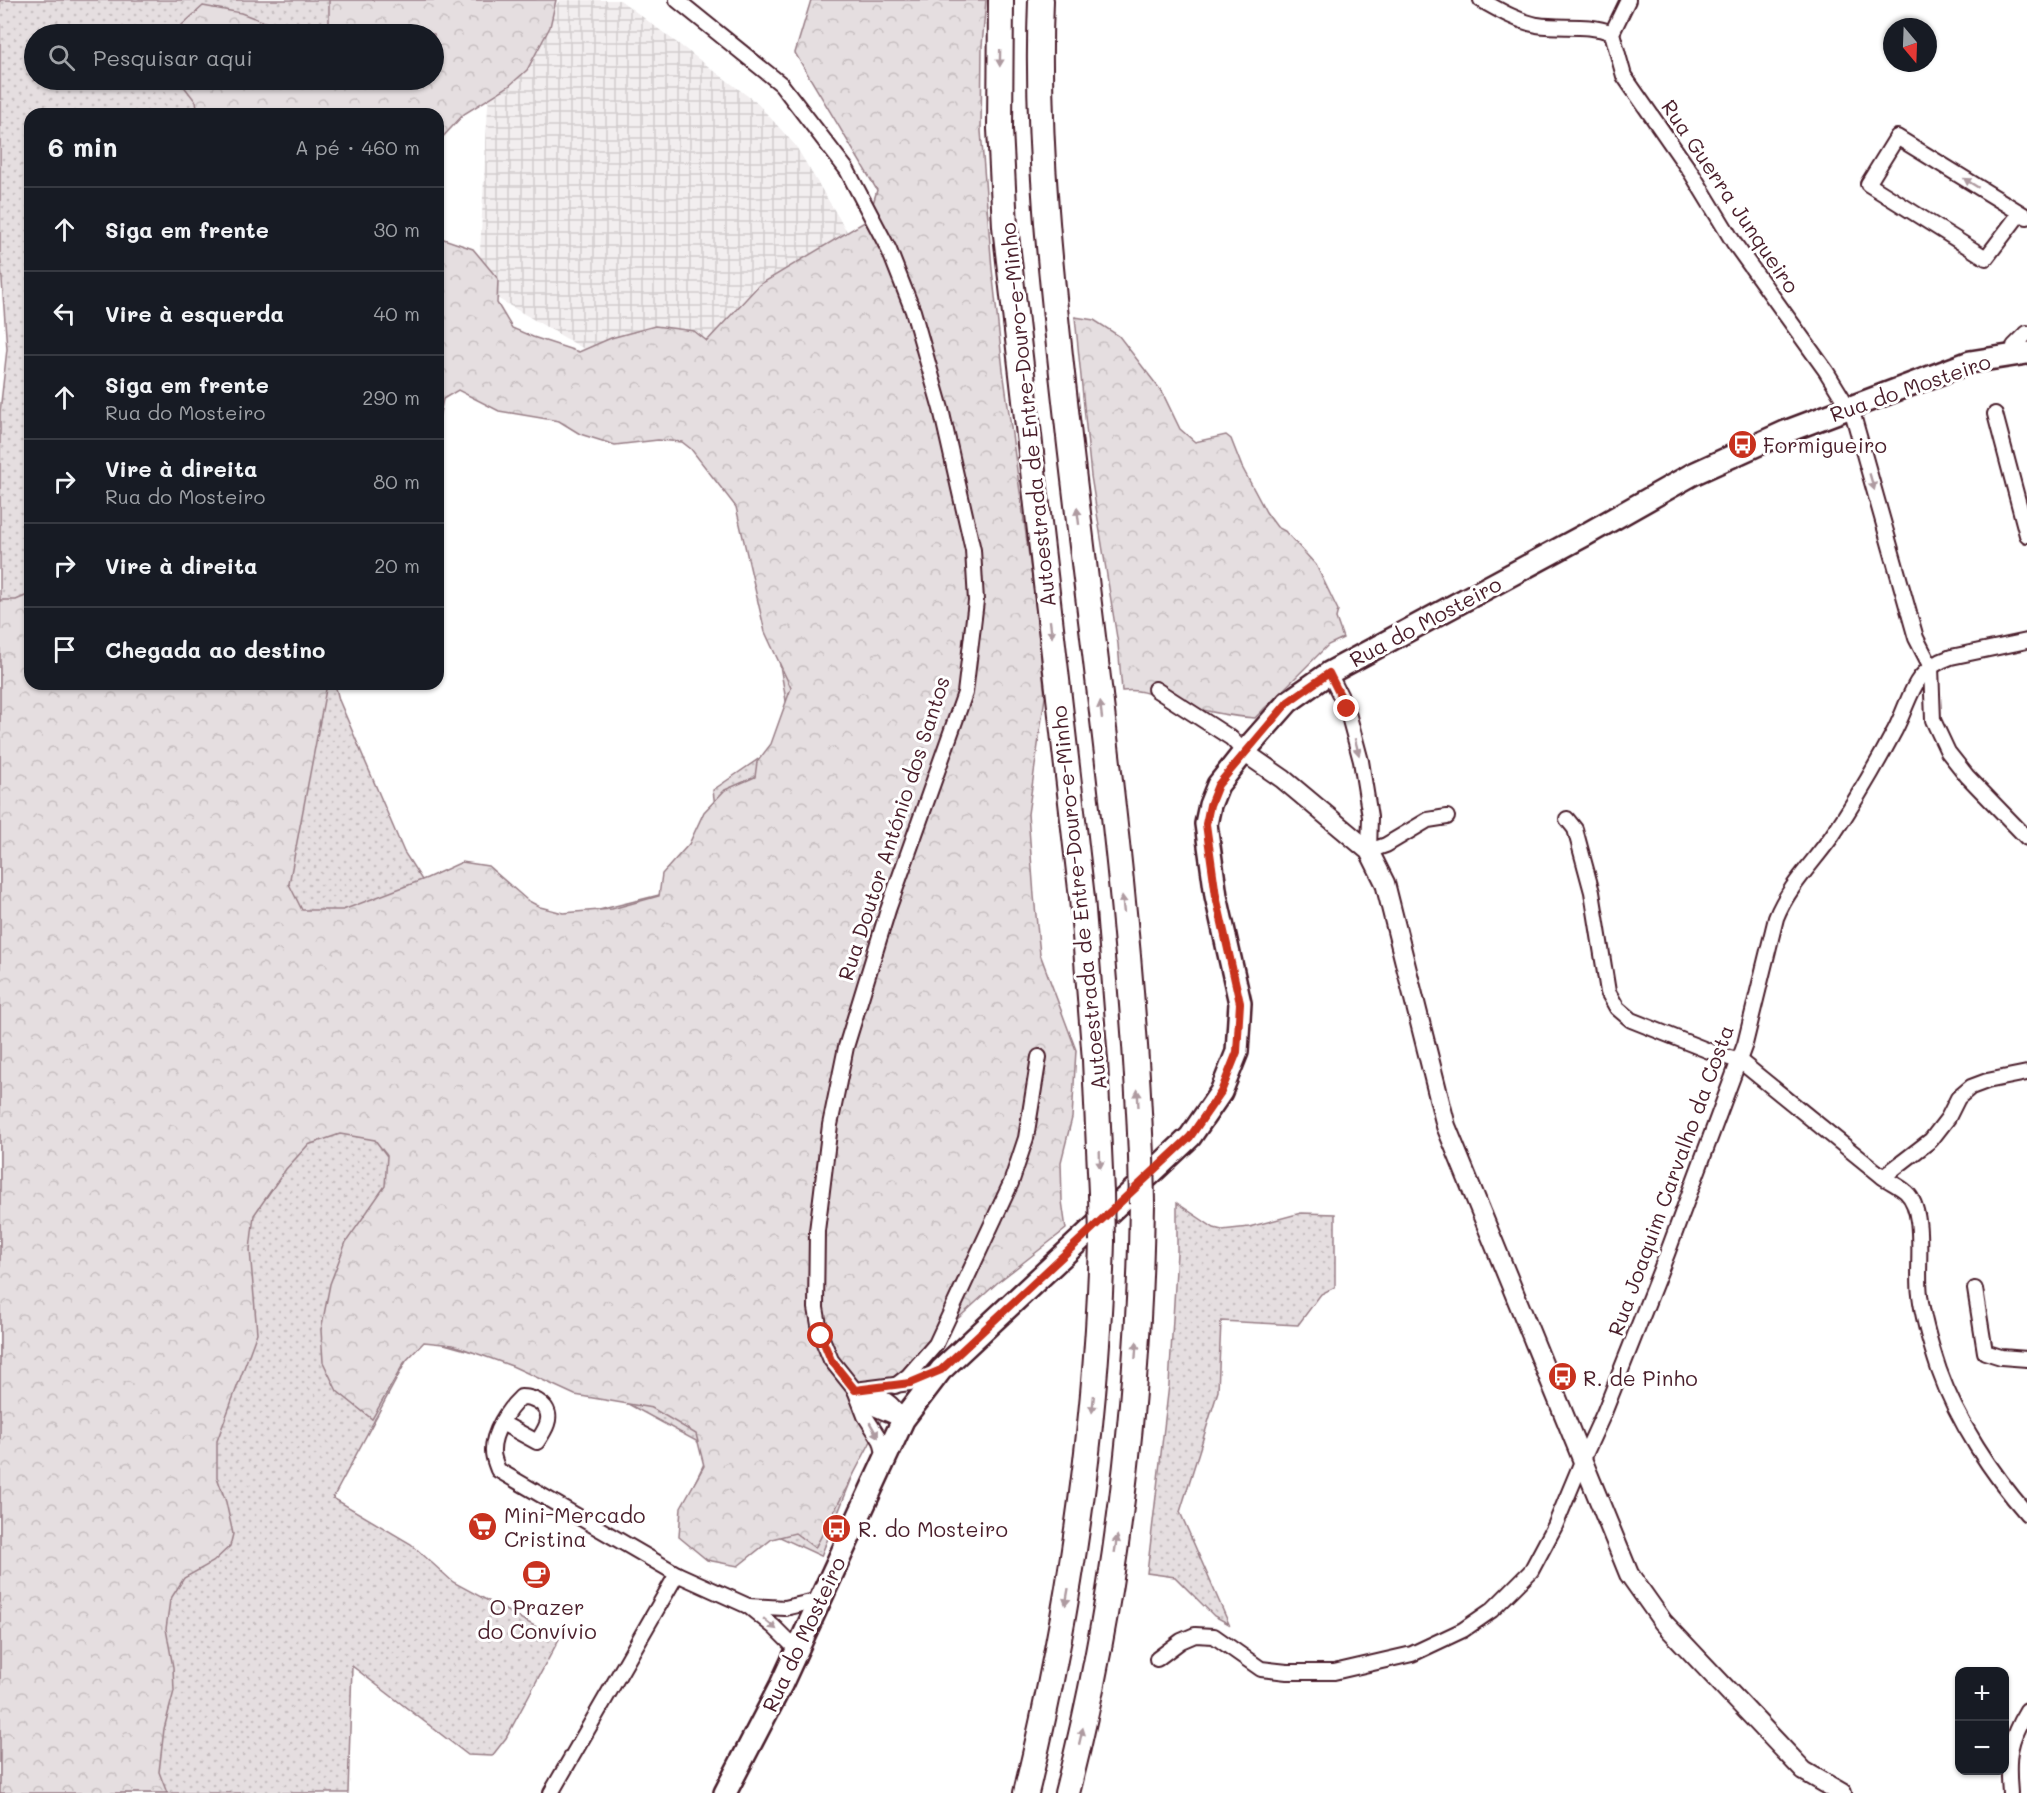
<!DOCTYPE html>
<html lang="pt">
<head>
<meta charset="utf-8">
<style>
  body { margin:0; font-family:Mali,sans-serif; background:#20242c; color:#f1f3f6 }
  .controls { position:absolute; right:18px; bottom:18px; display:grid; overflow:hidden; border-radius:12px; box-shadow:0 2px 4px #0004 }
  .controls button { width:54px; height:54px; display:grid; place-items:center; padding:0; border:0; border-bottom:2px solid #363941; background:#171b24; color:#f1f3f6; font:30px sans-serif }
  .compass { position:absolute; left:1883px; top:18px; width:54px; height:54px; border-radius:50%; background:#171b24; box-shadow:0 2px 4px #0004; rotate:161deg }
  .stop { position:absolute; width:18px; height:18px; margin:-14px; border:4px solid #c8321e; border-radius:50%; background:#fff }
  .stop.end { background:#c8321e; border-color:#fff; box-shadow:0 2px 6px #0008 }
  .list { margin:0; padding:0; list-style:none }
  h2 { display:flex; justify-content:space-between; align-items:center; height:78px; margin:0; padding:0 24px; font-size:26px }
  h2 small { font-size:20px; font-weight:400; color:#9ea1a6 }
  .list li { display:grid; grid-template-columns:39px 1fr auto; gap:18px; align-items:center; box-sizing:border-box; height:84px; padding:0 24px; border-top:2px solid #363941 }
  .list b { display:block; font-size:22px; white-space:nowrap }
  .list p { margin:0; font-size:20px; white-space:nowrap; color:#9ea1a6 }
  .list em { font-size:20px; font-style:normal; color:#9ea1a6 }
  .icon { flex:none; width:33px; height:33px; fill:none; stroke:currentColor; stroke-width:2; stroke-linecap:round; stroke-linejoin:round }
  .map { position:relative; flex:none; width:2027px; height:1793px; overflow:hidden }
  .search { position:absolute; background:#171b24; box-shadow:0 2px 4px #0004; left:24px; top:24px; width:420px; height:66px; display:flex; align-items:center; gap:15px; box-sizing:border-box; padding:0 21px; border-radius:33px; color:#9ea1a6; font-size:22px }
  .panel { position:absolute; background:#171b24; box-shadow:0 2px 4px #0004; left:24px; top:108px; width:420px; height:582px; border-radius:18px }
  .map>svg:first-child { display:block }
  .industrial { fill:url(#industrial-grid) }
  .grass { fill:url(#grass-dots); stroke:#987e86; stroke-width:1.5; fill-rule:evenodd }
  .forest { fill:url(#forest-crowns); stroke:#987e86; stroke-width:1.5 }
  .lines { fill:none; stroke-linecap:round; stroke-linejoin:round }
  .street-casing { stroke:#4a1f2b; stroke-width:18 }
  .secondary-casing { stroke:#4a1f2b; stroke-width:22 }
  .primary-casing { stroke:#4a1f2b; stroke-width:26 }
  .highway-casing { stroke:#4a1f2b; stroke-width:28 }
  .street { stroke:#fff; stroke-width:14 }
  .secondary { stroke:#fff; stroke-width:18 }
  .primary { stroke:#fff; stroke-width:21 }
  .highway { stroke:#fff; stroke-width:24 }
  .highway-bridge-casing { stroke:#4a1f2b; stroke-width:28; stroke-linecap:butt }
  .highway-bridge { stroke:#fff; stroke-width:24 }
  .oneway { fill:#ae9aa0 }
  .route { stroke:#c8321e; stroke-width:8 }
  .labels { text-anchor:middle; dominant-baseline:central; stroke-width:6; stroke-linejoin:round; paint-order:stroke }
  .street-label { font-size:21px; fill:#4a1f2b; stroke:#fff }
  .poi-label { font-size:21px; fill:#4a1f2b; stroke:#fff; text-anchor:start }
</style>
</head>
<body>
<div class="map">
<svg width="2027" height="1793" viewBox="0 0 2027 1793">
  <defs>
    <pattern id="industrial-grid" width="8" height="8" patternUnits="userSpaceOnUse" patternTransform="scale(1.5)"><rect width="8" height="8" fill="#f2eeef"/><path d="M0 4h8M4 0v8" fill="none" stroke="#d1cccd"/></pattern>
    <pattern id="grass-dots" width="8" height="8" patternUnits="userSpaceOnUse" patternTransform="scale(1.5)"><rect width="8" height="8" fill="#e5dee0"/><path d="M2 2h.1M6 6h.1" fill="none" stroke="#c6bec0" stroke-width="1.8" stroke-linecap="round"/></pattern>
    <pattern id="forest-crowns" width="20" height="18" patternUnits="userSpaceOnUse" patternTransform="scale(1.5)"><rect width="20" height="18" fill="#e5dee0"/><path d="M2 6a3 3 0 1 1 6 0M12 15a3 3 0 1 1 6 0" fill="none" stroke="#c6bec0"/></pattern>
  </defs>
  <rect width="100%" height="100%" fill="#fff"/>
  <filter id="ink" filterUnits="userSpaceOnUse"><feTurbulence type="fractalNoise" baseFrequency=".0167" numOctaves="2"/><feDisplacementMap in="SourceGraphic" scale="12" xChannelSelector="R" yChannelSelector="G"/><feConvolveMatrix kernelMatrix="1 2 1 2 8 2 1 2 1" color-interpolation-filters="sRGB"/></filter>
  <g filter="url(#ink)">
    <path class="industrial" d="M560 0H620L757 103 795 145 857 248 742 441 478 287 489 88Z"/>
    <g class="grass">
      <path d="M0 0H535L438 114H30V684H335L339 700 404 852 463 944 679 890 718 832 713 790 792 736 742 441 894 348 863 1450 821 1556 689 1495 711 1449 595 1386 419 1337 333 1498 411 1544 453 1582 559 1639 506 1738 492 1756 468 1755 352 1666 348 1793H0V412L7 349 0 253ZM34 34H434V80H34Z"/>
      <path d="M1177 1203 1214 1228 1222 1230 1249 1227 1301 1213 1335 1214V1287L1321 1294 1298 1325 1221 1321 1218 1391 1180 1512 1229 1624 1214 1616 1175 1577 1147 1573 1169 1385 1177 1253Z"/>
    </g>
    <g class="forest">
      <path d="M329 0H556L550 27 527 70 509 86 464 114 438 142V114H198L196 102 179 80H434V34H322L329 22Z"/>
      <path d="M811 0H986L982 46 981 131 992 269 1003 370 1034 592 1045 697 1028 814 1034 896 1040 954 1076 1050 1072 1118 1061 1162 1062 1201 1066 1229 997 1283 909 1363 869 1445 815 1548 795 1533 772 1539 738 1566 707 1560 679 1537 681 1507 704 1466 696 1434 652 1408 575 1395 512 1366 453 1345 424 1342 404 1363 372 1419 337 1391 323 1362 321 1330 330 1284 346 1242 385 1186 387 1156 375 1140 340 1134 308 1145 286 1169 254 1215 250 1250 257 1333 217 1441V1477L226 1502 233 1534 230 1546 213 1562 184 1578 170 1600 166 1629 173 1667 174 1691 164 1729 159 1772 167 1793H0V600H16L30 594V684H327L289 884 302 910H343L427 878 462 862 488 866 527 900 540 907 563 913 612 909 659 896 662 874 689 844 704 812 725 790 755 777 757 762 771 744 791 688 765 632 736 507 691 449 682 442 658 440 615 445 580 434 559 421 499 411 458 390 443 399 438 422V237L473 249 498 279 497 303 512 328 533 337 579 352 611 338 655 326 694 331 707 341 759 285 868 220 869 217 877 190 795 53Z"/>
      <path d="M203 6 241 13 296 34H172Z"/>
      <path d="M1075 317 1094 320 1119 336 1162 392 1180 429 1195 442 1226 435 1231 439 1242 467 1266 512 1277 527 1285 531 1316 565 1338 610 1336 618 1343 638 1328 645 1255 718C1225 716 1195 709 1167 700 1148 694 1143 689 1122 691L1118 644 1091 476Z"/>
    </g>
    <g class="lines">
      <defs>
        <g id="street">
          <path d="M677 0 781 84 847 170 889 250 913 311 941 409 973 550 976 601 965 693 888 910 846 1047 830 1125 817 1231 816 1308 821 1336 831 1360 855 1390 865 1416 881 1441 885 1457"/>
          <path d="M1481 0C1499 10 1517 21 1537 25 1563 29 1587 23 1612 33"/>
          <path d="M1628 0 1612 33 1624 76 1692 174 1734 243 1826 371 1853 415 1916 638 1931 667 1933 720 1948 752 1967 776 2027 838"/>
          <path d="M2020 213 1986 258 1868 184 1897 137 2027 217"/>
          <path d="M2014 354V346L2027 333"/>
          <path d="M1995 414 2027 535"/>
          <path d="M1329 673 1347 709 1361 761 1370 817 1369 851 1386 845 1428 820 1447 817"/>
          <path d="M1155 689 1231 738 1244 752"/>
          <path d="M1567 819 1575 829 1592 892 1608 992 1617 1008 1631 1020 1719 1055 1740 1061 1883 1177C1890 1182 1899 1186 1906 1192 1927 1211 1916 1268 1920 1295 1923 1320 1931 1346 1939 1370 1957 1421 1992 1474 2027 1514"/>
          <path d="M1883 1177 1931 1140 1948 1118 1958 1098 1971 1087 1987 1081 2027 1073"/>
          <path d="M1975 1289 1985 1352 2001 1357 2027 1359"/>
          <path d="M895 1386 908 1376 936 1344 1011 1183 1026 1138 1039 1057"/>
          <path d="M855 1390 910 1383 937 1372"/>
          <path d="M863 1392C883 1396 893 1402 903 1420"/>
          <path d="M862 1403 903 1420"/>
          <path d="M502 1423 537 1442C541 1436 545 1430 547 1424 553 1407 536 1397 521 1397 508 1409 492 1433 493 1452 493 1458 496 1464 498 1470L677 1574 748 1606"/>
          <path d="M797 1650 774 1627 748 1606 785 1608 819 1600"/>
          <path d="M1157 1659 1181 1641 1195 1635 1214 1636 1261 1669 1287 1672H1334L1412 1654 1463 1630 1492 1610 1531 1571 1555 1526 1583 1459 1604 1413 1667 1254 1745 1044 1776 918C1788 887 1813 863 1832 836 1855 802 1876 766 1895 730 1912 697 1911 671 1951 657L2027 641"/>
          <path d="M551 1793 677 1574"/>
          <path d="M2010 1793C2007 1758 2008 1741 2027 1710"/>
        </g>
        <path id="secondary" d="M1244 752 1283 779 1369 851 1385 883 1446 1126 1629 1574 1663 1622 1804 1771 1842 1793"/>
        <path id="primary" d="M725 1793 781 1685 903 1420 941 1370 1190 1137 1221 1092 1237 1052 1240 1003 1216 896 1206 824 1210 805 1218 785 1244 752 1288 702 1329 673 1585 535 1693 474 1785 432 1970 362 2027 353"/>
        <g id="highway">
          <path d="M1001 0 1000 129 1005 226 1082 898 1095 1060 1101 1193"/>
          <path d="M1041 0C1035 152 1054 303 1071 454 1098 687 1132 921 1141 1156"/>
          <path d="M1026 1793C1070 1611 1097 1428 1102 1241"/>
          <path d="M1067 1793C1116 1601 1139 1403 1142 1204"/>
        </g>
      </defs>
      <use href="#street" class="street-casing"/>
      <use href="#secondary" class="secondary-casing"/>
      <use href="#primary" class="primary-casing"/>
      <use href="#highway" class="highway-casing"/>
      <use href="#street" class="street"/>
      <use href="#secondary" class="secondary"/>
      <use href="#primary" class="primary"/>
      <use href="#highway" class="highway"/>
      <defs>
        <g id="highway-bridge">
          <path d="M1141 1156 1142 1204"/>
          <path d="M1101 1193 1102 1241"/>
        </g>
      </defs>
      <use href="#highway-bridge" class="highway-bridge-casing"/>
      <use href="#highway-bridge" class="highway-bridge"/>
    </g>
    <defs><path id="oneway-solid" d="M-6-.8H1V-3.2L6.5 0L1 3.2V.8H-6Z" transform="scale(1.5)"/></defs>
    <g class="oneway">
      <use href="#oneway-solid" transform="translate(1000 58) rotate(91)"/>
      <use href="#oneway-solid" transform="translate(1971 183) rotate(-148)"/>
      <use href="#oneway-solid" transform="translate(1872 482) rotate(74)"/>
      <use href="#oneway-solid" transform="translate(1078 516) rotate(-97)"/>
      <use href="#oneway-solid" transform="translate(1051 629) rotate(83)"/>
      <use href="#oneway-solid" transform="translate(1101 710) rotate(-97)"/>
      <use href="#oneway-solid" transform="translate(1357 747) rotate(76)"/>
      <use href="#oneway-solid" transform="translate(1123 904) rotate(-96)"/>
      <use href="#oneway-solid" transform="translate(1138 1098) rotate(-93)"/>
      <use href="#oneway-solid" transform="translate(1100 1160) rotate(88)"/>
      <use href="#oneway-solid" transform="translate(1136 1350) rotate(-86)"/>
      <use href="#oneway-solid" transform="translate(1093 1404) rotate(96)"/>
      <use href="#oneway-solid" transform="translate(874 1430) rotate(60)"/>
      <use href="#oneway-solid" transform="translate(1116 1544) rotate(-81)"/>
      <use href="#oneway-solid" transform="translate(1067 1597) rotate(100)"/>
      <use href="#oneway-solid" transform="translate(770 1624) rotate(40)"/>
      <use href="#oneway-solid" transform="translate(1081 1736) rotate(-77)"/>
    </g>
  </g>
  <g class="lines" filter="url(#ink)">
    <path class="route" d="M821 1336 831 1360 855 1390 910 1383 941 1370 1190 1137 1221 1092 1237 1052 1240 1003 1216 896 1206 824 1210 805 1218 785 1288 702 1329 673 1347 709"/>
  </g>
  <defs>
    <symbol id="bus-disc" viewBox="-11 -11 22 22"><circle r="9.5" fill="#c8321e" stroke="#fff"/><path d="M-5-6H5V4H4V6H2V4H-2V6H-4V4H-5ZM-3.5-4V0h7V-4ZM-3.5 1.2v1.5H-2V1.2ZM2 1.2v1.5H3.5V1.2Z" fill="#fff"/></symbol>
    <symbol id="supermarket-disc" viewBox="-11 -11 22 22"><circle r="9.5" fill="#c8321e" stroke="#fff"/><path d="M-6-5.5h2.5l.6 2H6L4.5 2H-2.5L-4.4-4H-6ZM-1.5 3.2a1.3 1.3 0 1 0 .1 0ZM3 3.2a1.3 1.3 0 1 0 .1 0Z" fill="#fff"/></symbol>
    <symbol id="cafe-disc" viewBox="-11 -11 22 22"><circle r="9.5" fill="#c8321e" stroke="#fff"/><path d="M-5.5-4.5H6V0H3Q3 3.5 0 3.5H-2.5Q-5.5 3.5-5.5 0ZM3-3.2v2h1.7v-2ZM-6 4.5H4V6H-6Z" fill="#fff"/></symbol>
  </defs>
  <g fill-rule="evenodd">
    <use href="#bus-disc" x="1726" y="428" width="33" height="33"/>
    <use href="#bus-disc" x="1546" y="1360" width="33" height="33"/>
    <use href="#supermarket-disc" x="466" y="1510" width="33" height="33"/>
    <use href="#bus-disc" x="820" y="1512" width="33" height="33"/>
    <use href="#cafe-disc" x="520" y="1558" width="33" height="33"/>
  </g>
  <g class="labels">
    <g class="street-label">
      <text transform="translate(1731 196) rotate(56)">Rua Guerra Junqueiro</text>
      <text transform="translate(1910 387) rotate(-19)">Rua do Mosteiro</text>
      <text transform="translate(1027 415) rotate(-96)">Autoestrada de Entre-Douro-e-Minho</text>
      <text transform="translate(1425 621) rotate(-28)">Rua do Mosteiro</text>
      <text transform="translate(893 828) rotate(-72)">Rua Doutor António dos Santos</text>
      <text transform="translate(1078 898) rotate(-96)">Autoestrada de Entre-Douro-e-Minho</text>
      <text transform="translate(1670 1180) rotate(-70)">Rua Joaquim Carvalho da Costa</text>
      <text transform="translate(803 1634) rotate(-65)">Rua do Mosteiro</text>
    </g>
    <g class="poi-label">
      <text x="1763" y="444">Formigueiro</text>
      <text x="1583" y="1377">R. de Pinho</text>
      <text x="504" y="1514">Mini-Mercado<tspan x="504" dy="24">Cristina</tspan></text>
      <text x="858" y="1528">R. do Mosteiro</text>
      <text x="537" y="1606" text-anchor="middle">O Prazer<tspan x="537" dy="24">do Convívio</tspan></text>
    </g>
  </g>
</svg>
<div class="controls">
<button>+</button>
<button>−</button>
</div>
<svg class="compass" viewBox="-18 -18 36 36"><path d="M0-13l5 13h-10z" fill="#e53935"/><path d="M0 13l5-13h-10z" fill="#9ea1a6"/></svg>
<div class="stop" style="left:821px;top:1336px"></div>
<div class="stop end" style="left:1347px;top:709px"></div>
<div class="search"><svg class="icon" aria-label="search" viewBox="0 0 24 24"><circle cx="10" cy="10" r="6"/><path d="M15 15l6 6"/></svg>Pesquisar aqui</div>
<section class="panel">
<h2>6 min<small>A pé · 460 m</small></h2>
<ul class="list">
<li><svg class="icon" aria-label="ahead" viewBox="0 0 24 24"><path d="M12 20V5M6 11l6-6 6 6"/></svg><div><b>Siga em frente</b></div><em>30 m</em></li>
<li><svg class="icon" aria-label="left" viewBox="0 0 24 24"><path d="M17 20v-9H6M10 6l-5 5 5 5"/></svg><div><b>Vire à esquerda</b></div><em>40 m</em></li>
<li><svg class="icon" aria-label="ahead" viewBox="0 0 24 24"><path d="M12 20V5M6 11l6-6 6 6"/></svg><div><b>Siga em frente</b><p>Rua do Mosteiro</p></div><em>290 m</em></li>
<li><svg class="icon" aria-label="right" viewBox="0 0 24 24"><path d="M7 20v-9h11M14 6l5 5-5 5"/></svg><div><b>Vire à direita</b><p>Rua do Mosteiro</p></div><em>80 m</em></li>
<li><svg class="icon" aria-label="right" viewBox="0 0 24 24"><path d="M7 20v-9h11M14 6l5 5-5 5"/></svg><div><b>Vire à direita</b></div><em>20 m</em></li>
<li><svg class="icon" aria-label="arrive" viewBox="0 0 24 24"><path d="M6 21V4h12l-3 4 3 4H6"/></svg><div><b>Chegada ao destino</b></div></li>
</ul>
</section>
</div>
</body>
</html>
